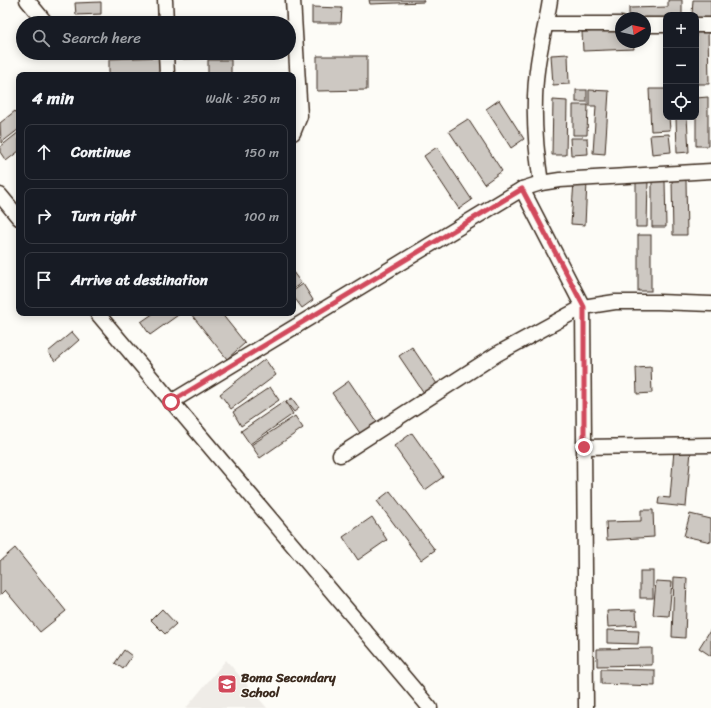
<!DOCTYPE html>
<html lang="en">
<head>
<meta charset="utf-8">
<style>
  body { margin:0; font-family:Sriracha,sans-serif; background:#242831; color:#f1f3f6 }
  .controls { position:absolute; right:12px; top:12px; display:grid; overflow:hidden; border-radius:8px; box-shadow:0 2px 10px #0003 }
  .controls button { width:36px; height:36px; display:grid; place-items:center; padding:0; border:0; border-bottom:1px solid #363941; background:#171b24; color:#f1f3f6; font:20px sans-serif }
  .compass { position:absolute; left:615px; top:12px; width:36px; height:36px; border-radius:50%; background:#171b24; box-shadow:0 2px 10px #0003; rotate:81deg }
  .stop { position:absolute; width:12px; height:12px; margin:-9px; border:3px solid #d1495b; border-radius:50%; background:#fff }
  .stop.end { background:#d1495b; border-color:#fff; box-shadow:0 1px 4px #0008 }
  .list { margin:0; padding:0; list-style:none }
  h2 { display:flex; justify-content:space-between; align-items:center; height:52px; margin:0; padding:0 16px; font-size:17px }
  h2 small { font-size:13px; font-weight:400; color:#9ea1a6 }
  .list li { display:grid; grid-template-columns:26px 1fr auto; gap:12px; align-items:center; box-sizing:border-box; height:56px; margin:0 8px 8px; padding:0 8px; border:1px solid #363941; border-radius:8px }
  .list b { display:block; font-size:15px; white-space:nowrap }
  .list em { font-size:13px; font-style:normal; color:#9ea1a6 }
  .icon { flex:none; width:22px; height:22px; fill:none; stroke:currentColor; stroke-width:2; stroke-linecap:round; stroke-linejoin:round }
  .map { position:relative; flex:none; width:711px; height:708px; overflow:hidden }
  .search { position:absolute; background:#171b24; box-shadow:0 2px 10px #0003; left:16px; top:16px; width:280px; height:44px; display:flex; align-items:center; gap:10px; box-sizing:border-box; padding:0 14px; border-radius:22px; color:#9ea1a6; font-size:15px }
  .panel { position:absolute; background:#171b24; box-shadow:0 2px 10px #0003; left:16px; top:72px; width:280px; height:244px; border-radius:8px }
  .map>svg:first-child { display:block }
  .built { fill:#efece7 }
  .building { fill:#cdc8c2; stroke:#3b2a1e }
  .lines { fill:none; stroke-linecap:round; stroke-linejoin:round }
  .street-casing { stroke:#3b2a1e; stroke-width:17 }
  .street { stroke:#fdfcf7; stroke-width:14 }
  .route { stroke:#d1495b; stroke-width:5 }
  .labels { text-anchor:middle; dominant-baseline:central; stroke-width:3; stroke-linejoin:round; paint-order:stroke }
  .poi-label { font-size:13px; font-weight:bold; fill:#3b2a1e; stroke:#fdfcf7; text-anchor:start }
</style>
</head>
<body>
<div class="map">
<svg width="711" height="708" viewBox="0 0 711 708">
  <rect width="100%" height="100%" fill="#fdfcf7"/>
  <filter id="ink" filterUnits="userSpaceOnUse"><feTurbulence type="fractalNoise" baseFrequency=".025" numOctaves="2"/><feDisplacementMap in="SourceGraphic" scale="8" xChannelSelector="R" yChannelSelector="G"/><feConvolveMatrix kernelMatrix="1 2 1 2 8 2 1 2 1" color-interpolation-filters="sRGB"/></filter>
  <g filter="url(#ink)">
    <path class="built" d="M226 660 267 708H186Z"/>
    <g class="building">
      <path d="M369 0H423L424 2 370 4Z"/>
      <path d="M668 0H682V15H666V21L645 18H629V8L668 7Z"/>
      <path d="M693 0H711V19H696V15H692Z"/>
      <path d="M101 2V14L76 15 75 3Z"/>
      <path d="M312 7 342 8 341 23H312Z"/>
      <path d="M696 29H708L709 84H696Z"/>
      <path d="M621 30V42H633L634 49 583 51 582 32Z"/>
      <path d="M183 53H227V58L183 59Z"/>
      <path d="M568 54 569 84 553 85 551 55Z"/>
      <path d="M317 56H367V90L317 91Z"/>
      <path d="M163 57 164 73 109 74V59Z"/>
      <rect x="208" y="60" width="23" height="15"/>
      <path d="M649 89H666V117H669L670 130 651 131Z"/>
      <rect x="576" y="90" width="11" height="12"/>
      <path d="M589 90 609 91 605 154 593 153 596 106H589Z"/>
      <path d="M708 97V146H696V98Z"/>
      <path d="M499 100 524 139 511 148 486 109Z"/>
      <path d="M553 100 567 101 566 155H552Z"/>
      <path d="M573 105H588L587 135H573Z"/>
      <path d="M15 111 19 116V129L1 143 0 123Z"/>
      <path d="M676 117H687L689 152 677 153Z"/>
      <path d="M468 119 502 171 484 184 449 131Z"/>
      <path d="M19 132V151L6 161 0 152V147Z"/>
      <path d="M669 134 671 152 652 154 650 135Z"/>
      <path d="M570 138H587L588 154 571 155Z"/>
      <path d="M437 147 472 200 459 209 424 156Z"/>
      <path d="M636 177 648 178 647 227H636Z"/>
      <path d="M672 180H686L687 235H673Z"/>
      <path d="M574 181 587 182 585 225 571 224Z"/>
      <path d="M652 181H665L666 227H652Z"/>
      <rect x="638" y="235" width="13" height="56"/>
      <path d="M293 272 301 283 293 289Z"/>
      <path d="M303 284 313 300 302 308 293 296V291Z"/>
      <path d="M154 313H181L150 335 141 322Z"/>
      <path d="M193 313H221L245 343 227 359 191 314Z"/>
      <path d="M72 332 79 340 55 361 48 352Z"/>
      <path d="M412 347 437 384 424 393 399 356Z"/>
      <path d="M265 359 276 375 231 409 220 394Z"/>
      <path d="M651 367 652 393 637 394 636 368Z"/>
      <path d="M349 381 379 425 362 436 332 393Z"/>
      <path d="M270 387 279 400 241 426 233 412Z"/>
      <path d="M292 398 299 408 294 412 286 402Z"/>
      <path d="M285 401 293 414 250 444 241 431Z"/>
      <path d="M295 416 303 428 260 458 251 445Z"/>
      <path d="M412 433 443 477 425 490 394 446Z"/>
      <path d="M674 450 691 451 686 507 658 504 659 497 670 498Z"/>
      <path d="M390 491 435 550 421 560 377 501Z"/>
      <path d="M641 510H653L654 537 607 540 606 522 641 521Z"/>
      <path d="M690 514 711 519V542L684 536Z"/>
      <path d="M372 517 387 540 358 560 343 537Z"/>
      <path d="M15 548 66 611 40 632 5 590 0 595V561Z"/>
      <rect x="640" y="571" width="13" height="27"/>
      <path d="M674 577 687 578 685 638 672 637Z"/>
      <path d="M656 581 672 582 669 616 653 615Z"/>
      <path d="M162 609 176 624 165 634 151 620Z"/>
      <path d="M636 610 637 625 608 627 607 611Z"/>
      <path d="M711 629V656L699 648Z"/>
      <path d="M607 630 639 631 638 644 607 643Z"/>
      <path d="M652 648V665L597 666V649Z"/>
      <path d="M124 650 132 656 123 669 115 663Z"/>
      <path d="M601 669 655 670V686L601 684Z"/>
    </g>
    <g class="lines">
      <defs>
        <g id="street">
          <path d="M27 0 46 23"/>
          <path d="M165 0 166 23"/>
          <path d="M546 24H621"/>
          <path d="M645 25H666"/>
          <path d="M696 25H711"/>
          <path d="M166 53 167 75"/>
          <path d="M293 133 300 116 293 0"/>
          <path d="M541 183C535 144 532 103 538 63 541 42 547 21 550 0"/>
          <path d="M0 195 19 218"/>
          <path d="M97 313 430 708"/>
          <path d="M171 402 522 189 541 183 560 180 711 171"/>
          <path d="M584 447 711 445"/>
          <path d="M340 455 497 354 583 307 522 189"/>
          <path d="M586 708 583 307 615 302H658L711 304"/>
        </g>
      </defs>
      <use href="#street" class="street-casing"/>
      <use href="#street" class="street"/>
    </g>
  </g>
  <g class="lines" filter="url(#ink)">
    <path class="route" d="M171 402 522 189 584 307V447"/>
  </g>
  <defs>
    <symbol id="school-square" viewBox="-11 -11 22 22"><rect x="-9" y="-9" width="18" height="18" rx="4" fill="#d1495b" stroke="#fdfcf7"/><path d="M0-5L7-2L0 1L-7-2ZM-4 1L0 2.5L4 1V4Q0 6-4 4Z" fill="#fff"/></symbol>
  </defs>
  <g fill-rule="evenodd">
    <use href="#school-square" x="216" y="673" width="22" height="22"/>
  </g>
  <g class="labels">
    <g class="poi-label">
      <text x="241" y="677">Boma Secondary<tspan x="241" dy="15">School</tspan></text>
    </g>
  </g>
</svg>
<div class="controls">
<button>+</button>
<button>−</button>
<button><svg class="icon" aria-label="locate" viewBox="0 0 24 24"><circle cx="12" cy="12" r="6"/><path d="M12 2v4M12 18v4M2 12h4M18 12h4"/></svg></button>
</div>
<svg class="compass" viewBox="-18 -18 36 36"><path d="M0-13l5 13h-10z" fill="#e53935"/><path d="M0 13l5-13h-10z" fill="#9ea1a6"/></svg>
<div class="stop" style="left:171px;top:402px"></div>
<div class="stop end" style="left:584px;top:447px"></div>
<div class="search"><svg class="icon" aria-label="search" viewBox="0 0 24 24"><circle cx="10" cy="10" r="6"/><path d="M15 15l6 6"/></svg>Search here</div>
<section class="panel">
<h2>4 min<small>Walk · 250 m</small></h2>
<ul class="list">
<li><svg class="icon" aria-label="ahead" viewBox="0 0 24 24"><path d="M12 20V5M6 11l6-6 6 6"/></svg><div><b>Continue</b></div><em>150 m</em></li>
<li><svg class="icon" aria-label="right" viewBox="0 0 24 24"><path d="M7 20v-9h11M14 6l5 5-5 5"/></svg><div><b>Turn right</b></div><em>100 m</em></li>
<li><svg class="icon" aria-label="arrive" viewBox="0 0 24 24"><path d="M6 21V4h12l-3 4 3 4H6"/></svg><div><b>Arrive at destination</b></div></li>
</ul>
</section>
</div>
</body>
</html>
